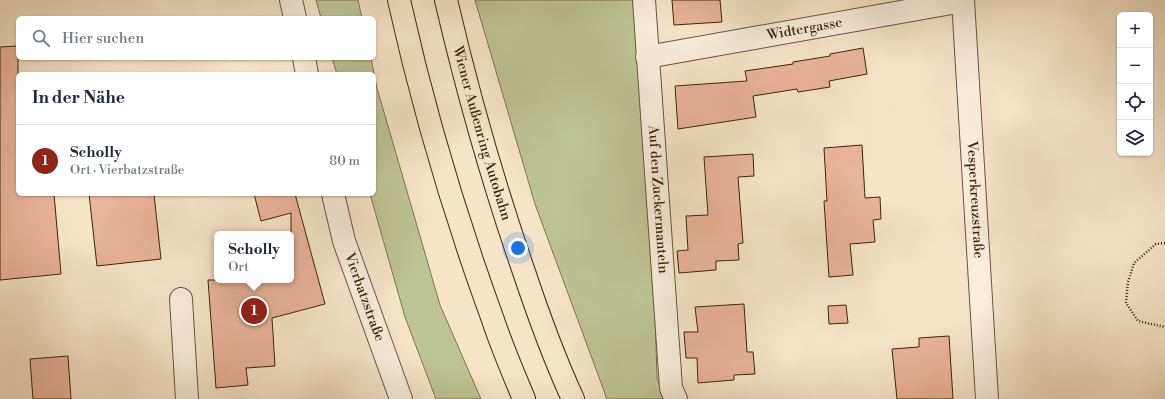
<!DOCTYPE html>
<html lang="de">
<head>
<meta charset="utf-8">
<style>
  body { margin:0; font-family:"Libre Bodoni",serif; background:#f2f2f3; color:#1f2937 }
  .controls { position:absolute; right:12px; top:12px; display:grid; overflow:hidden; border-radius:6px; box-shadow:0 1px 3px #0004 }
  .controls button { width:36px; height:36px; display:grid; place-items:center; padding:0; border:0; border-bottom:1px solid #e0e1e3; background:#fff; color:#1f2937; font:20px sans-serif }
  .you { position:absolute; left:518px; top:248px; width:14px; height:14px; margin:-10px; border:3px solid #fff; border-radius:50%; background:#1a73e8; box-shadow:0 0 0 6px #1a73e833 }
  .badge { display:grid; place-items:center; width:26px; height:26px; border-radius:50%; background:#8f2418; color:#fff; font-size:13px; font-weight:700 }
  .pin { position:absolute; translate:-50% -50%; border:2px solid #fff; box-shadow:0 1px 4px #0006 }
  .popup { position:absolute; left:214px; top:231px; width:80px; height:52px; box-sizing:border-box; display:grid; place-content:center; border-radius:6px; background:#fff; filter:drop-shadow(0 1px 3px #0005); font-size:13px; white-space:nowrap; color:#747a83 }
  .popup b { font-size:15px; color:#1f2937 }
  .popup::after { content:''; position:absolute; left:50%; top:100%; margin-left:-8px; border:8px solid transparent; border-top-color:#fff }
  .list { margin:0; padding:0; list-style:none }
  h2 { display:flex; justify-content:space-between; align-items:center; height:52px; margin:0; padding:0 16px; font-size:17px }
  h2 small { font-size:13px; font-weight:400; color:#747a83 }
  .list li { display:grid; grid-template-columns:26px 1fr auto; gap:12px; align-items:center; box-sizing:border-box; height:72px; padding:0 16px; border-top:1px solid #e0e1e3 }
  .list b { display:block; font-size:15px; white-space:nowrap }
  .list p { margin:0; font-size:13px; white-space:nowrap; color:#747a83 }
  .list em { font-size:13px; font-style:normal; color:#747a83 }
  .icon { flex:none; width:22px; height:22px; fill:none; stroke:currentColor; stroke-width:2; stroke-linecap:round; stroke-linejoin:round }
  .map { position:relative; flex:none; width:1165px; height:399px; overflow:hidden }
  .search { position:absolute; background:#fff; box-shadow:0 1px 3px #0004; left:16px; top:16px; width:360px; height:44px; display:flex; align-items:center; gap:10px; box-sizing:border-box; padding:0 14px; border-radius:6px; color:#747a83; font-size:15px }
  .panel { position:absolute; background:#fff; box-shadow:0 1px 3px #0004; left:16px; top:72px; width:360px; height:124px; border-radius:6px }
  .map>svg:first-child { display:block }
  .green { fill:#bdc496; stroke:#7c754e }
  .building { fill:#eab39b; stroke:#3b2607 }
  .lines { fill:none; stroke-linecap:round; stroke-linejoin:round }
  .minor-casing { stroke:#6a5638; stroke-width:24 }
  .highway-casing { stroke:#3b2607; stroke-width:24 }
  .path { stroke:#3b2607; stroke-width:2.5; stroke-dasharray:1 2; stroke-linecap:butt }
  .minor { stroke:#f9eddc; stroke-width:22 }
  .highway { stroke:#f6e4c9; stroke-width:22 }
  .labels { text-anchor:middle; dominant-baseline:central; stroke-width:3; stroke-linejoin:round; paint-order:stroke }
  .street-label { font-size:14px; fill:#3b2607; stroke:#f9eddc }
</style>
</head>
<body>
<div class="map">
<svg width="1165" height="399" viewBox="0 0 1165 399">
  <rect width="100%" height="100%" fill="#f6e4c9"/>
  <filter id="stains"><feTurbulence type="fractalNoise" baseFrequency=".005" numOctaves="4"/><feColorMatrix values="0 0 0 0 .2 0 0 0 0 .09 0 0 0 0 .02 0 0 0 .5 -.17"/></filter>
  <radialGradient id="worn" r=".72"><stop offset=".6" stop-color="#630" stop-opacity="0"/><stop offset="1" stop-color="#630" stop-opacity=".3"/></radialGradient>
  <g class="green">
    <path d="M316 0H358L362 18H321Z"/>
    <path d="M475 0H642L647 57 657 378 664 399H607L535 204Z"/>
    <path d="M332 58H371L374 74H337Z"/>
    <path d="M374 74 377 88 440 305 481 399H436L405 317 370 194H374Z"/>
  </g>
  <g class="building">
    <path d="M672 0H720L722 22 674 25Z"/>
    <path d="M18 46V194H54L61 274 0 280V47Z"/>
    <path d="M863 48 867 74 829 81 830 87 798 92 797 89 753 96 756 117 678 129 675 86 747 81 745 71 793 64V62L830 56V54Z"/>
    <path d="M862 145 865 198 880 197 881 219 873 220 875 242 850 244 853 275 829 277 824 201H827L824 148Z"/>
    <path d="M753 154 754 176 738 177 743 243 738 244 739 260 716 261V270L679 273 677 251 688 250 686 216 708 215 704 157Z"/>
    <path d="M89 194H154L161 259 97 266Z"/>
    <path d="M254 194H295L325 304 272 318 275 366 246 368 248 385 216 388 208 280H291V213L261 221Z"/>
    <path d="M744 304 747 352H753L755 374 734 375V380L698 383 697 358H686L684 332H698L695 307Z"/>
    <path d="M846 305 848 323 829 324 828 306Z"/>
    <path d="M949 336 953 399H897L892 349 919 347V338Z"/>
    <path d="M68 356 71 399H33L30 359Z"/>
  </g>
  <g class="lines">
    <defs>
      <g id="minor">
        <path d="M291 0 295 18"/>
        <path id="s1" d="M644 0 671 388 676 399"/>
        <path id="s2" d="M963 0 987 399"/>
        <path id="s3" d="M647 57 963 1"/>
        <path d="M304 58 307 74"/>
        <path id="s4" d="M333 194 344 241 401 399"/>
        <path d="M181 299 187 399"/>
      </g>
      <g id="highway">
        <path d="M399 0C423 108 455 216 493 320 502 347 513 373 524 399"/>
        <path id="s5" d="M446 0C467 90 492 179 522 266 537 311 553 356 573 399"/>
      </g>
    </defs>
    <use href="#minor" class="minor-casing"/>
    <use href="#highway" class="highway-casing"/>
    <path class="path" d="M1165 243 1156 244 1134 263 1128 282 1126 303 1138 321 1165 327"/>
    <use href="#minor" class="minor"/>
    <use href="#highway" class="highway"/>
  </g>
  <g class="labels">
    <g class="street-label">
      <text stroke="none"><textPath href="#s3" startOffset="160">Widtergasse</textPath></text>
      <text stroke="none"><textPath href="#s5" startOffset="138">Wiener Außenring Autobahn</textPath></text>
      <text stroke="none"><textPath href="#s1" startOffset="200">Auf den Zuckermanteln</textPath></text>
      <text stroke="none"><textPath href="#s2" startOffset="200">Vesperkreuzstraße</textPath></text>
      <text stroke="none"><textPath href="#s4" startOffset="108">Vierbatzstraße</textPath></text>
    </g>
  </g>
  <rect width="100%" height="100%" filter="url(#stains)"/>
  <rect width="100%" height="100%" fill="url(#worn)"/>
</svg>
<div class="controls">
<button>+</button>
<button>−</button>
<button><svg class="icon" aria-label="locate" viewBox="0 0 24 24"><circle cx="12" cy="12" r="6"/><path d="M12 2v4M12 18v4M2 12h4M18 12h4"/></svg></button>
<button><svg class="icon" aria-label="layers" viewBox="0 0 24 24"><path d="M12 4l9 5-9 5-9-5zM3 14l9 5 9-5"/></svg></button>
</div>
<div class="you"></div>
<div class="pin badge" style="left:254px;top:311px">1</div>
<div class="popup"><b>Scholly</b>Ort</div>
<div class="search"><svg class="icon" aria-label="search" viewBox="0 0 24 24"><circle cx="10" cy="10" r="6"/><path d="M15 15l6 6"/></svg>Hier suchen</div>
<section class="panel">
<h2>In der Nähe<small></small></h2>
<ul class="list">
<li><span class="badge">1</span><div><b>Scholly</b><p>Ort · Vierbatzstraße</p></div><em>80 m</em></li>
</ul>
</section>
</div>
</body>
</html>
